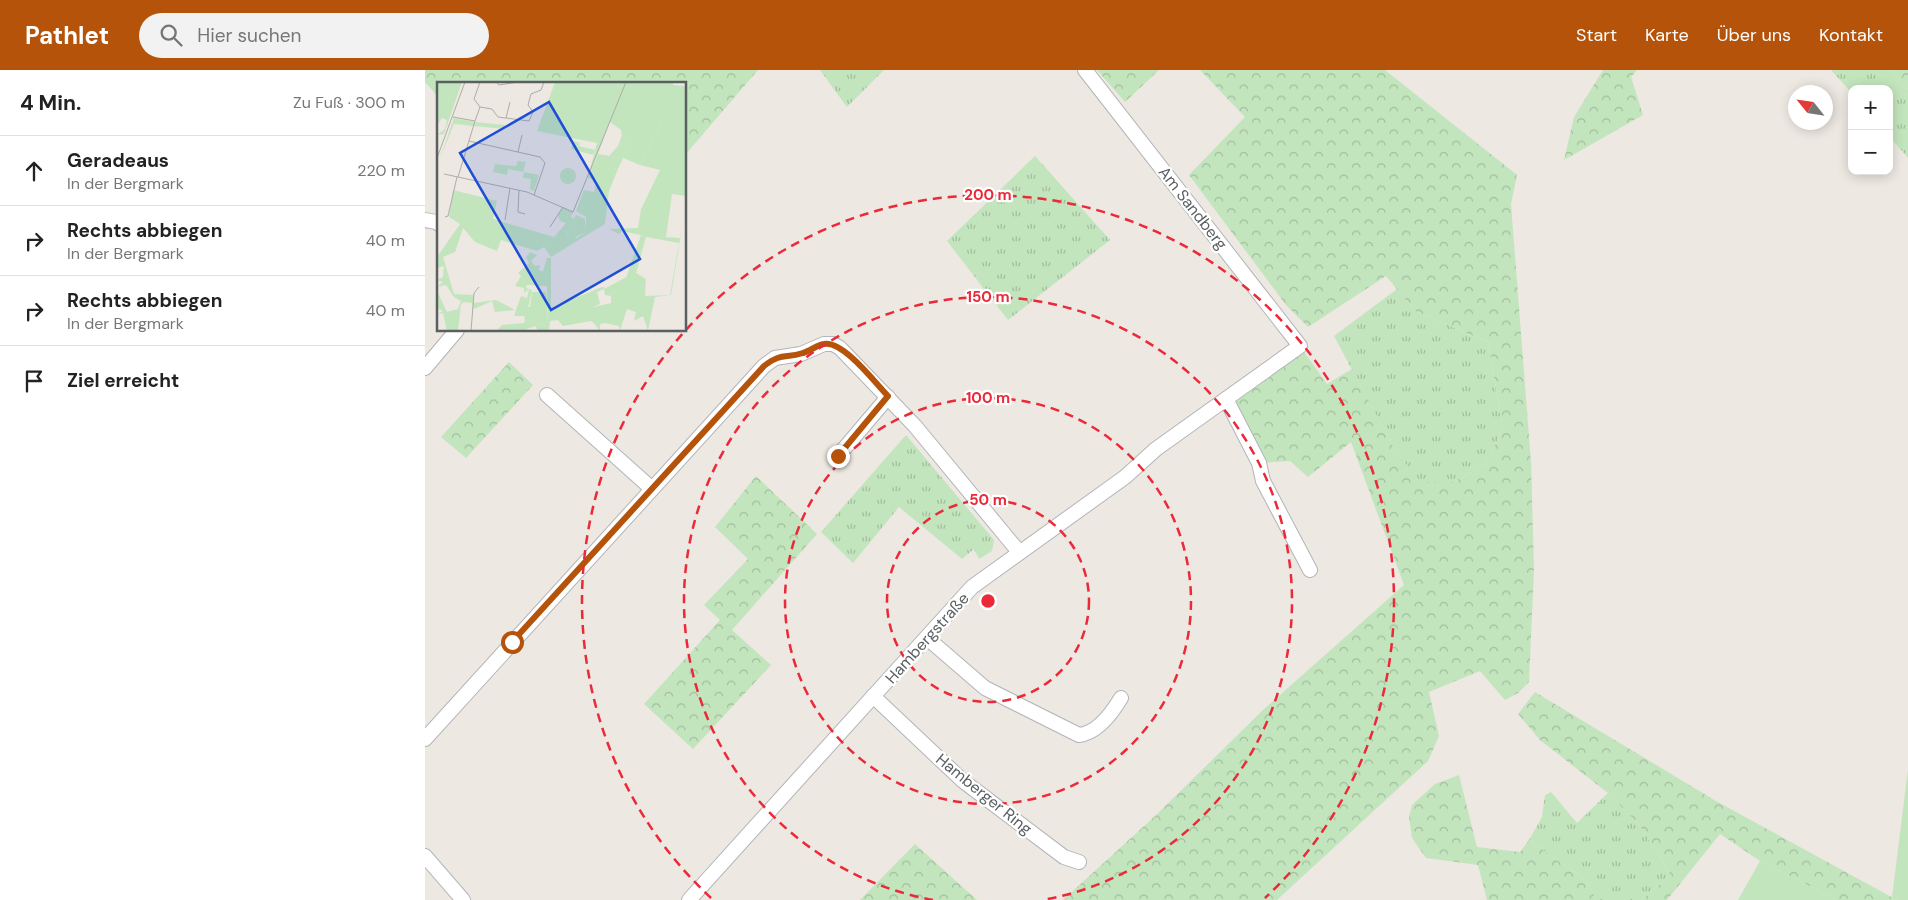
<!DOCTYPE html>
<html lang="de">
<head>
<meta charset="utf-8">
<style>
  body { margin:0; font-family:"DM Sans",sans-serif; background:#f2f2f2; color:#222 }
  .controls { position:absolute; right:15px; top:15px; display:grid; overflow:hidden; border-radius:10px; box-shadow:0 2px 12px #0003 }
  .controls button { width:45px; height:45px; display:grid; place-items:center; padding:0; border:0; border-bottom:1px solid #e0e0e0; background:#fff; color:#222; font:25px sans-serif }
  .compass { position:absolute; left:1363px; top:15px; width:45px; height:45px; border-radius:50%; background:#fff; box-shadow:0 2px 12px #0003; rotate:300deg }
  .stop { position:absolute; width:15px; height:15px; margin:-11px; border:4px solid #b45309; border-radius:50%; background:#fff }
  .stop.end { background:#b45309; border-color:#fff; box-shadow:0 1px 5px #0008 }
  .list { margin:0; padding:0; list-style:none }
  h2 { display:flex; justify-content:space-between; align-items:center; height:65px; margin:0; padding:0 20px; font-size:21px }
  h2 small { font-size:16px; font-weight:400; color:#767676 }
  .list li { display:grid; grid-template-columns:32px 1fr auto; gap:15px; align-items:center; box-sizing:border-box; height:70px; padding:0 20px; border-top:1px solid #e0e0e0 }
  .list b { display:block; font-size:19px; white-space:nowrap }
  .list p { margin:0; font-size:16px; white-space:nowrap; color:#767676 }
  .list em { font-size:16px; font-style:normal; color:#767676 }
  .icon { flex:none; width:28px; height:28px; fill:none; stroke:currentColor; stroke-width:2; stroke-linecap:round; stroke-linejoin:round }
  .map { position:relative; flex:none; width:1483px; height:830px; overflow:hidden }
  header { display:flex; align-items:center; gap:30px; box-sizing:border-box; height:70px; padding:0 25px; background:#b45309; color:#fff }
  header strong { font-size:24px }
  nav { display:flex; gap:28px; margin-inline-start:auto; font-size:18px }
  .search { width:350px; height:45px; background:#f2f2f2; display:flex; align-items:center; gap:12px; box-sizing:border-box; padding:0 18px; border-radius:28px; color:#767676; font-size:19px }
  main { display:flex }
  aside { flex:1; background:#fff }
  .map>svg:first-child { display:block }
  .grass { fill:url(#grass-tufts) }
  .forest { fill:url(#forest-crowns) }
  .pitch { fill:#c3e5bd }
  .lines { fill:none; stroke-linecap:round; stroke-linejoin:round }
  .minor-casing { stroke:#b2b5b9; stroke-width:16 }
  .minor { stroke:#fff; stroke-width:14 }
  .route { stroke:#b45309; stroke-width:6 }
  .ring { fill:none; stroke:#eb2938; stroke-width:2.5; stroke-dasharray:9 6 }
  .labels { text-anchor:middle; dominant-baseline:central; stroke-width:4.5; stroke-linejoin:round; paint-order:stroke }
  .street-label { font-size:16px; fill:#5a5f62; stroke:#fff }
  .inset-road { fill:none; stroke:#aeadaa; stroke-width:1 }
  .view { fill:#1d4ed8; fill-opacity:0.15; stroke:#1d4ed8; stroke-width:2.5 }
  .inset-edge { fill:none; stroke:#5a5f62; stroke-width:2.5 }
  .centre { fill:#eb2938; stroke:#fff; stroke-width:2.5 }
  .ring-label { font-size:15px; text-anchor:middle; font-weight:bold; fill:#eb2938; stroke:#fff; stroke-width:4.5; stroke-linejoin:round; paint-order:stroke }
</style>
</head>
<body>
<header>
<strong>Pathlet</strong>
<div class="search"><svg class="icon" aria-label="search" viewBox="0 0 24 24"><circle cx="10" cy="10" r="6"/><path d="M15 15l6 6"/></svg>Hier suchen</div>
<nav><a>Start</a><a>Karte</a><a>Über uns</a><a>Kontakt</a></nav>
</header>
<main>
<aside>
<h2>4 Min.<small>Zu Fuß · 300 m</small></h2>
<ul class="list">
<li><svg class="icon" aria-label="ahead" viewBox="0 0 24 24"><path d="M12 20V5M6 11l6-6 6 6"/></svg><div><b>Geradeaus</b><p>In der Bergmark</p></div><em>220 m</em></li>
<li><svg class="icon" aria-label="right" viewBox="0 0 24 24"><path d="M7 20v-9h11M14 6l5 5-5 5"/></svg><div><b>Rechts abbiegen</b><p>In der Bergmark</p></div><em>40 m</em></li>
<li><svg class="icon" aria-label="right" viewBox="0 0 24 24"><path d="M7 20v-9h11M14 6l5 5-5 5"/></svg><div><b>Rechts abbiegen</b><p>In der Bergmark</p></div><em>40 m</em></li>
<li><svg class="icon" aria-label="arrive" viewBox="0 0 24 24"><path d="M6 21V4h12l-3 4 3 4H6"/></svg><div><b>Ziel erreicht</b></div></li>
</ul>
</aside>
<div class="map">
<svg width="1483" height="830" viewBox="0 0 1483 830">
  <defs>
    <pattern id="grass-tufts" width="24" height="20" patternUnits="userSpaceOnUse" patternTransform="scale(1.25)"><rect width="24" height="20" fill="#c3e5bd"/><path d="M3 7l-1-3M5 7V3M7 7l1-3M15 17l-1-3M17 17v-4M19 17l1-3" fill="none" stroke="#a1bd9d"/></pattern>
    <pattern id="forest-crowns" width="20" height="18" patternUnits="userSpaceOnUse" patternTransform="scale(1.25)"><rect width="20" height="18" fill="#c3e5bd"/><path d="M2 6a3 3 0 1 1 6 0M12 15a3 3 0 1 1 6 0" fill="none" stroke="#a1bd9d"/></pattern>
  </defs>
  <rect width="100%" height="100%" fill="#ede8e1"/>
  <g class="grass">
    <path d="M395 0H459L422 37Z"/>
    <path d="M1406 0H1465L1483 19V88L1464 66V19H1427V23Z"/>
    <path d="M610 86 685 170 583 250 522 171Z"/>
    <path d="M972 219 990 241 1063 272 1078 359 1060 395 1028 412H995L971 382 909 266Z"/>
    <path d="M481 365 569 470 567 481 554 489 549 479 537 489 474 437 428 493 396 462Z"/>
    <path d="M1126 722 1152 753 1183 723 1215 756 1246 805 1216 830H1171L1162 811 1104 770 1117 747 1120 725Z"/>
  </g>
  <g class="forest">
    <path d="M0 0H333L260 85V14H14V28L0 12Z"/>
    <path d="M672 0H734L700 32Z"/>
    <path d="M775 0H960L1092 105 1086 134 1106 393 1109 500 1104 612 1093 623 1080 630 1055 601 1004 622 1014 666 1003 691 852 830H638L730 746 839 639 979 515 926 372 883 407 865 391 834 393 801 329 875 276 902 314 927 299 971 382 996 412H1028L1060 395 1078 359 1063 272 990 241 961 206 883 257 861 235 764 105 820 47Z"/>
    <path d="M1178 0H1212L1206 7 1218 45 1139 90 1149 47Z"/>
    <path d="M1465 0H1483V19Z"/>
    <path d="M84 292 108 315 41 388 16 367Z"/>
    <path d="M331 406 392 464 307 560 346 595 268 679 219 634 295 550 279 535 323 489 290 457Z"/>
    <path d="M1110 622 1291 731 1472 830H1412L1335 791 1295 764 1242 830H1216L1246 805 1215 756 1183 723 1115 670 1093 644Z"/>
    <path d="M1034 705 1052 777 1095 782 1104 770 1162 811 1171 830H1062L1053 795 1001 788 987 768 984 747 987 735 1010 714Z"/>
    <path d="M490 774 552 830H435Z"/>
  </g>
  <g class="pitch">
    <path d="M1483 699V830H1472L1467 827Z"/>
    <path d="M1335 791 1412 830H1313Z"/>
  </g>
  <g class="lines">
    <defs>
      <g id="minor">
        <path d="M0 150 11 152 14 154"/>
        <path d="M0 298 32 260"/>
        <path d="M122 325 226 418"/>
        <path d="M801 329 834 393 838 411 885 500"/>
        <path d="M413 386 463 327"/>
        <path d="M502 568 560 618 654 665C673 663 687 643 696 628"/>
        <path d="M448 626 538 711 639 787 654 792"/>
        <path d="M0 669 339 296 350 288 376 284 399 274H408L415 278 490 356 594 482"/>
        <path d="M0 786 38 830"/>
        <path d="M264 830 547 517 700 407 731 379 875 276 660 0"/>
      </g>
    </defs>
    <use href="#minor" class="minor-casing"/>
    <use href="#minor" class="minor"/>
  </g>
  <g class="lines">
    <path class="route" d="M87 572 339 296C357 282 360 289 378 283 385 281 392 275 399 274 418 270 451 314 463 326L413 386"/>
  </g>
  <g class="ring">
    <circle cx="563" cy="531" r="101"/>
    <circle cx="563" cy="531" r="203"/>
    <path d="M508 830A304 304 0 1 1 618 830"/>
    <path d="M286 828A406 406 0 1 1 840 828"/>
  </g>
  <g class="labels">
    <g class="street-label">
      <text transform="translate(768 138) rotate(52)">Am Sandberg</text>
      <text transform="translate(502 568) rotate(-48)">Hambergstraße</text>
      <text transform="translate(559 724) rotate(39)">Hamberger Ring</text>
    </g>
  </g>
  <g transform="translate(12 12)">
    <rect width="249" height="249" fill="#ede8e1"/>
    <path d="M203 35 225 39 203 83 186 76 181 87 157 83 161 72 186 76ZM137 59 143 61 142 64 158 68 156 73 134 67ZM123 94a8 8 0 1 1 16 0a8 8 0 1 1-16 0ZM87 90 102 93 97 109 93 107 94 97 86 96ZM139 133 148 137V150L135 157 129 151ZM204 153 208 154 197 191 189 196ZM98 184 103 183 102 188 107 190 103 202 93 198Z" fill="#c3e5bd"/>
    <path d="M0 0H25L7 52 0 53 8 47 10 38 5 36 0 43ZM118 0H236V3L249 4V114L235 112 229 155 243 156 249 121 234 213 218 215 211 249 206 234 197 239 199 230 190 227 183 249 182 244 168 241 163 242V249L158 243V249V242L154 239 126 244 121 238 113 239 112 249H101L98 244 85 249H59L65 243 87 241 88 238 107 244 111 239 110 204 90 203 89 206 95 208 91 226 88 225 92 207 87 211V206L78 204 84 194 81 191 92 181 89 175 93 170 100 173 94 179 98 184 94 198 102 202 110 176H114V235L174 221V214L168 213 167 207 197 191 208 154 185 149 182 152 172 147 201 146 204 127 223 88 203 83 225 39 203 36 186 76 172 74 181 64 185 53 184 48 173 40 157 82 181 87 172 109 168 142 114 175 107 165 100 169 64 158 60 169 38 160 26 146 18 170 6 175 17 212 36 213 37 221 59 218 78 228 58 230 55 219 37 227 35 221 27 220 24 222 21 249H10L6 231 0 232 6 229 0 226V209L10 230 21 227 24 219 17 215 9 203 0 205 6 200 0 198 6 195 7 184 0 186V175L23 142 12 135 16 108 60 119 56 137 117 155 129 141 123 139 121 133 126 125 136 130 134 135 137 137 129 151 131 154 140 156 148 150 149 135 139 129 147 108 157 110 160 99 151 96 160 61 100 49ZM209 155 242 161 233 213 208 214 209 197 199 191ZM17 36 38 40 68 43 67 47 17 42 2 79ZM81 79 89 80 86 90 71 87 70 93 56 90 58 82 79 84Z" fill="#c3e5bd" fill-rule="evenodd"/>
    <path d="M165 205 169 206 160 210 163 222 133 236 114 235V226ZM95 210H109L111 239 107 244 88 238 87 234H77L84 214 90 216 89 225H93Z" fill="#c3e5bd"/>
    <path class="inset-road" d="M59 0 62 3 81 0M43 25 55 27 61 35 92 39 96 30 91 23 94 12 104 8 107 0M16 35 38 39 43 25 37 17 43 0M69 36 73 20M32 59 103 75 108 81 97 113M81 70 85 53M0 76 28 0M7 92 90 110 136 130 189 0M21 95 38 39M82 108 81 130 88 132M8 135 11 134 20 95M68 138 73 106M113 145 126 125M34 249 37 211 42 205"/>
    <path class="view" d="M112 20 203 177 114 228 23 71Z"/>
    <rect width="249" height="249" class="inset-edge"/>
  </g>
  <circle cx="563" cy="531" r="8" class="centre"/>
  <g class="ring-label">
    <text x="563" y="130">200 m</text>
    <text x="563" y="232">150 m</text>
    <text x="563" y="333">100 m</text>
    <text x="563" y="435">50 m</text>
  </g>
</svg>
<div class="controls">
<button>+</button>
<button>−</button>
</div>
<svg class="compass" viewBox="-18 -18 36 36"><path d="M0-13l5 13h-10z" fill="#e53935"/><path d="M0 13l5-13h-10z" fill="#767676"/></svg>
<div class="stop" style="left:87px;top:572px"></div>
<div class="stop end" style="left:413px;top:386px"></div>
</div>
</main>
</body>
</html>
